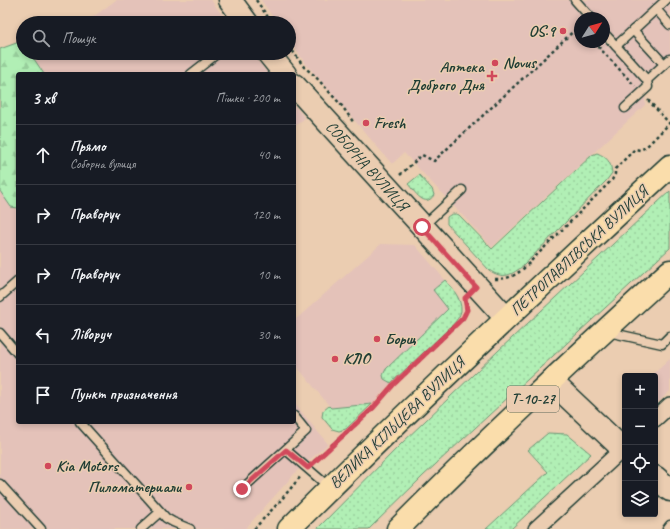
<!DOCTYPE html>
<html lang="uk">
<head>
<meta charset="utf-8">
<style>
  body { margin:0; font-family:Caveat,sans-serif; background:#242831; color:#f1f3f6 }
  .controls { position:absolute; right:12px; bottom:12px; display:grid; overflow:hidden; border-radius:4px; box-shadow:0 2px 6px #0003 }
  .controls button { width:36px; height:36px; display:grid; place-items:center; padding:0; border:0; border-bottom:1px solid #363941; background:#171b24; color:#f1f3f6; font:20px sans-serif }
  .compass { position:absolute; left:574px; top:12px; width:36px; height:36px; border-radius:50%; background:#171b24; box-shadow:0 2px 6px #0003; rotate:53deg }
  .stop { position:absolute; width:12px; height:12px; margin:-9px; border:3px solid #d1495b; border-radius:50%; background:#fff }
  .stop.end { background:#d1495b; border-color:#fff; box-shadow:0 1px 4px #0008 }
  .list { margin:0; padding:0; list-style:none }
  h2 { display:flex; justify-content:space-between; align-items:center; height:52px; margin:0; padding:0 16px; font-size:17px }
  h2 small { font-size:13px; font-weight:400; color:#9ea1a6 }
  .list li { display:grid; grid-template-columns:26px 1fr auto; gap:12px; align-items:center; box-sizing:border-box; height:60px; padding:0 16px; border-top:1px solid #363941 }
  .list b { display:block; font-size:15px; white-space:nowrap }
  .list p { margin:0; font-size:13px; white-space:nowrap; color:#9ea1a6 }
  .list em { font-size:13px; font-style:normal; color:#9ea1a6 }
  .icon { flex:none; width:22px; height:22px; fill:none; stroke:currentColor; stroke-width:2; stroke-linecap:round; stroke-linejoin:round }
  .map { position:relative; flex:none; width:670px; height:529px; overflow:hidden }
  .search { position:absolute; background:#171b24; box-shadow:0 2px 6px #0003; left:16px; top:16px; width:280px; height:44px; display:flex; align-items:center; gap:10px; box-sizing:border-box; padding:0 14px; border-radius:22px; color:#9ea1a6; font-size:15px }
  .panel { position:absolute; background:#171b24; box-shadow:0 2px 6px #0003; left:16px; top:72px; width:280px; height:352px; border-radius:4px }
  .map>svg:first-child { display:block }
  .built { fill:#e4c2b9; fill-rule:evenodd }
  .grass { fill:url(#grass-dots); stroke:#689674 }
  .forest { fill:url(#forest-firs); stroke:#689674 }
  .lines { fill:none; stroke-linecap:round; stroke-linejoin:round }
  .lane-casing { stroke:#1f3d34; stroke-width:11 }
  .street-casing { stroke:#1f3d34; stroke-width:18 }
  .secondary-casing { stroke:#1f3d34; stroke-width:25 }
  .highway-casing { stroke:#1f3d34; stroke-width:25 }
  .path { stroke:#1f3d34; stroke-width:2.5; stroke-dasharray:3 3; stroke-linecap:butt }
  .lane { stroke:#ebcdb1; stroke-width:8 }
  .street { stroke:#ebcdb1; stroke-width:15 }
  .secondary { stroke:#ebcdb1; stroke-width:22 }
  .highway { stroke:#faddab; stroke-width:22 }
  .route { stroke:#d1495b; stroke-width:5 }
  .poi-dot { fill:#d1495b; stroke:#ebcdb1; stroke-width:1.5 }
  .labels { text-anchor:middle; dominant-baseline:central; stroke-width:3; stroke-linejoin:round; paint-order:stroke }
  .shield { fill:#ebcdb1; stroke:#5c685a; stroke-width:1 }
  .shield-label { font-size:15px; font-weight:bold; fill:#1f3d34 }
  .poi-label { font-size:16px; font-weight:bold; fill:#1f3d34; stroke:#ebcdb1; text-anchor:start }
  .street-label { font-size:16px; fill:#1f3d34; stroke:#ebcdb1 }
</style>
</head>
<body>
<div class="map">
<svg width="670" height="529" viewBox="0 0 670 529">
  <defs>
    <pattern id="grass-dots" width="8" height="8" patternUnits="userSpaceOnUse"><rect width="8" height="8" fill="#b1efb5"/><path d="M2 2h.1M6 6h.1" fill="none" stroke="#98ce9c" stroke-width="1.8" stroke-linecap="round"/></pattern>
    <pattern id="forest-firs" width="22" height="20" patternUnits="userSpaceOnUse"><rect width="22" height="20" fill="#b1efb5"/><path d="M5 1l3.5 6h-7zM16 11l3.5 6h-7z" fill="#98ce9c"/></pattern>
  </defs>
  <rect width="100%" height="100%" fill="#ebcdb1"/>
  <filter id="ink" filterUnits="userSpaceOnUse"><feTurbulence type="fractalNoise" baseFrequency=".025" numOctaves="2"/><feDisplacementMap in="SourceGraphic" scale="8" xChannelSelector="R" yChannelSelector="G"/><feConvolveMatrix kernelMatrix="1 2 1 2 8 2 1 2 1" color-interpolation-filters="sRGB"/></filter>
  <g filter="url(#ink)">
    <g class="built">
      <path d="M116 0H211L228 23H85Z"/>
      <path d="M261 0H670V66L646 88 645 105 492 247 404 153 392 164 305 63 289 40V23H277ZM580 18H604V42H580Z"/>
      <path d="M45 53H251L269 74H44L35 61Z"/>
      <path d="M294 105 305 118 294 127Z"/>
      <path d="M0 189 18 210V422H294V403L328 444 297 471 245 529H0Z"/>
      <path d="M381 244 415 245 452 288 460 299 461 311 459 318 453 325 391 383 372 404 331 408 294 363V321Z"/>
      <path d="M670 359V391L655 405V376H651Z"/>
    </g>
    <g class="grass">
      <path d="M597 153C607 157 611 162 612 173L606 181 524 265C512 275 503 280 489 270L447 224V217C451 214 454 213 459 215L492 249 592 155Z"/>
      <path d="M419 175 432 189 434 195C425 209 415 192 408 184Z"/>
      <path d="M670 191V248L423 476 369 529H317L401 444 498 351Z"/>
      <path d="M445 280C452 288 462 299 461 311 460 316 456 321 453 325L391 383 384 379 383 375 386 369 448 309 433 290Z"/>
      <path d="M372 404 346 429 339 431 332 429 322 417 323 411 329 406 331 408Z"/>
      <path d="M548 433 567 434 591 454 511 529H486L548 472 528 450Z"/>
    </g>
    <path class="forest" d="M22 41 23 43V53H30L44 74H18V208L11 207 0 191V49Z"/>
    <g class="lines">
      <defs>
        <g id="lane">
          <path d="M575 0 591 18"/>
          <path d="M656 9 670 25"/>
          <path d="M633 30 664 64"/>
          <path d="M604 33 616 46"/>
          <path d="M191 74 218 53"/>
          <path d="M647 80 670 59"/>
          <path d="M625 108 648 87 647 80 616 46 666 0"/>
          <path d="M423 226 462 190"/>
          <path d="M0 297 18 281"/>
          <path d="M608 332 662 344 670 336"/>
          <path d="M0 333 18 354"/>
          <path d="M80 422 166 518 173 522 190 529"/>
          <path d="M286 450 329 487"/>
          <path d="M0 484 41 529"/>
          <path d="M242 489 306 431 294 416"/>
          <path d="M141 529 160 512"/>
          <path d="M667 529 670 525"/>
        </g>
        <g id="street">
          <path d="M655 419 670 405"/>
          <path d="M536 529 625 447"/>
        </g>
        <g id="secondary">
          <path d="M230 0 247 23"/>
          <path d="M268 53 285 74"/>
          <path d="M294 85 506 318"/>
          <path d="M551 381 625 451"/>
          <path d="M655 477 670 490"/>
        </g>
        <g id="highway">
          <path d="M289 529C413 405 541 285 670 166"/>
          <path d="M398 529C486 440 578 355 670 271"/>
        </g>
      </defs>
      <use href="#lane" class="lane-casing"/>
      <use href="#street" class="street-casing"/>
      <use href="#secondary" class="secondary-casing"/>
      <use href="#highway" class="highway-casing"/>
      <g class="path">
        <path d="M256 0 272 23"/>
        <path d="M594 42 635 86"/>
        <path d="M289 46 304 67 314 75 342 106 354 123"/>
        <path d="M648 100 670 124"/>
        <path d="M400 175 422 155 434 161 579 26 580 27"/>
        <path d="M495 279C508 279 515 276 524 268L612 180 615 174V169L635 149 640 150 646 147 670 123"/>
        <path d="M314 462 373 408 393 385 463 318 467 310 465 299"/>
        <path d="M254 529 281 500 301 476"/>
      </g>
      <use href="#lane" class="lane"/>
      <use href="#street" class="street"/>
      <use href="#secondary" class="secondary"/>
      <use href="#highway" class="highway"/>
    </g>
  </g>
  <g class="lines" filter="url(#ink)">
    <path class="route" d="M242 489 286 450 308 468 373 408 393 385 463 318 467 310 465 298 476 287 422 227"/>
  </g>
  <g class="poi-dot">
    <circle cx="563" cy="31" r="4"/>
    <circle cx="495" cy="63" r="4"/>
    <path d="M490 70h4v4h4v4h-4v4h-4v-4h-4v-4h4z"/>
    <circle cx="366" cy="123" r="4"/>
    <circle cx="377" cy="339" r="4"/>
    <circle cx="335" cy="359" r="4"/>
    <circle cx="48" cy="466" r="4"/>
    <circle cx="189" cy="487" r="4"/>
  </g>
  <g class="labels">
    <rect class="shield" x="507" y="386" width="52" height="26" rx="3"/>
    <g class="shield-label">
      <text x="533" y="399">Т-10-27</text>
    </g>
    <g class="poi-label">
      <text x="555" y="31" text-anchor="end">OS.9</text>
      <text x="503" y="63">Novus</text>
      <text x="484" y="67" text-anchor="end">Аптека<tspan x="484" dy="18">Доброго Дня</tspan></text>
      <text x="374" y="123">Fresh</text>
      <text x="385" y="339">Борщ</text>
      <text x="343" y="359">КЛО</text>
      <text x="56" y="466">Kia Motors</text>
      <text x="181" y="487" text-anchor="end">Пиломатериали</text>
    </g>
    <g class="street-label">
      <text transform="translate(367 166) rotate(48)">СОБОРНА ВУЛИЦЯ</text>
      <text transform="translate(579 251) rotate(-43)">ПЕТРОПАВЛІВСЬКА ВУЛИЦЯ</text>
      <text transform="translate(397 423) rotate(-44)">ВЕЛИКА КІЛЬЦЕВА ВУЛИЦЯ</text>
    </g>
  </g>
</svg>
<div class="controls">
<button>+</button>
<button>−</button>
<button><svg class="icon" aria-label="locate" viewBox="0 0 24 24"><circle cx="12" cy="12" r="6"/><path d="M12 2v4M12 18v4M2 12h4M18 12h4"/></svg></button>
<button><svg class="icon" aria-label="layers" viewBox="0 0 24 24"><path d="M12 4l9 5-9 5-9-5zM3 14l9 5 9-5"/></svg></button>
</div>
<svg class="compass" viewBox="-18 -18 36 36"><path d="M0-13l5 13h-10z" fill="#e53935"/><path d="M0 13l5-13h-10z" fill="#9ea1a6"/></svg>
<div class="stop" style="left:422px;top:227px"></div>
<div class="stop end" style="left:242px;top:489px"></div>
<div class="search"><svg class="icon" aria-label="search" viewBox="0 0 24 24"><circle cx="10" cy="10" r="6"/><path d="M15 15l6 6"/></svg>Пошук</div>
<section class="panel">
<h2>3 хв<small>Пішки · 200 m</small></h2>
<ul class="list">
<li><svg class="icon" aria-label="ahead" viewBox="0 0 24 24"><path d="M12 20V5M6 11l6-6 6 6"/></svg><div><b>Прямо</b><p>Соборна вулиця</p></div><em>40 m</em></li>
<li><svg class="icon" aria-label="right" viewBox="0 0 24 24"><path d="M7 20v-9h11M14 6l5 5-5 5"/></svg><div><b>Праворуч</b></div><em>120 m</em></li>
<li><svg class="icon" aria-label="right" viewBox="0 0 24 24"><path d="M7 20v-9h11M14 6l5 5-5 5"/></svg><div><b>Праворуч</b></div><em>10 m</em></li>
<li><svg class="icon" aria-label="left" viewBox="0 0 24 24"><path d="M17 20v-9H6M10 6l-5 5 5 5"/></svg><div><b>Ліворуч</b></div><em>30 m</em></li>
<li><svg class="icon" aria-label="arrive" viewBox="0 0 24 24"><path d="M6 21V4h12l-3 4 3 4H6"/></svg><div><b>Пункт призначення</b></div></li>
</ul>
</section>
</div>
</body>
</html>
